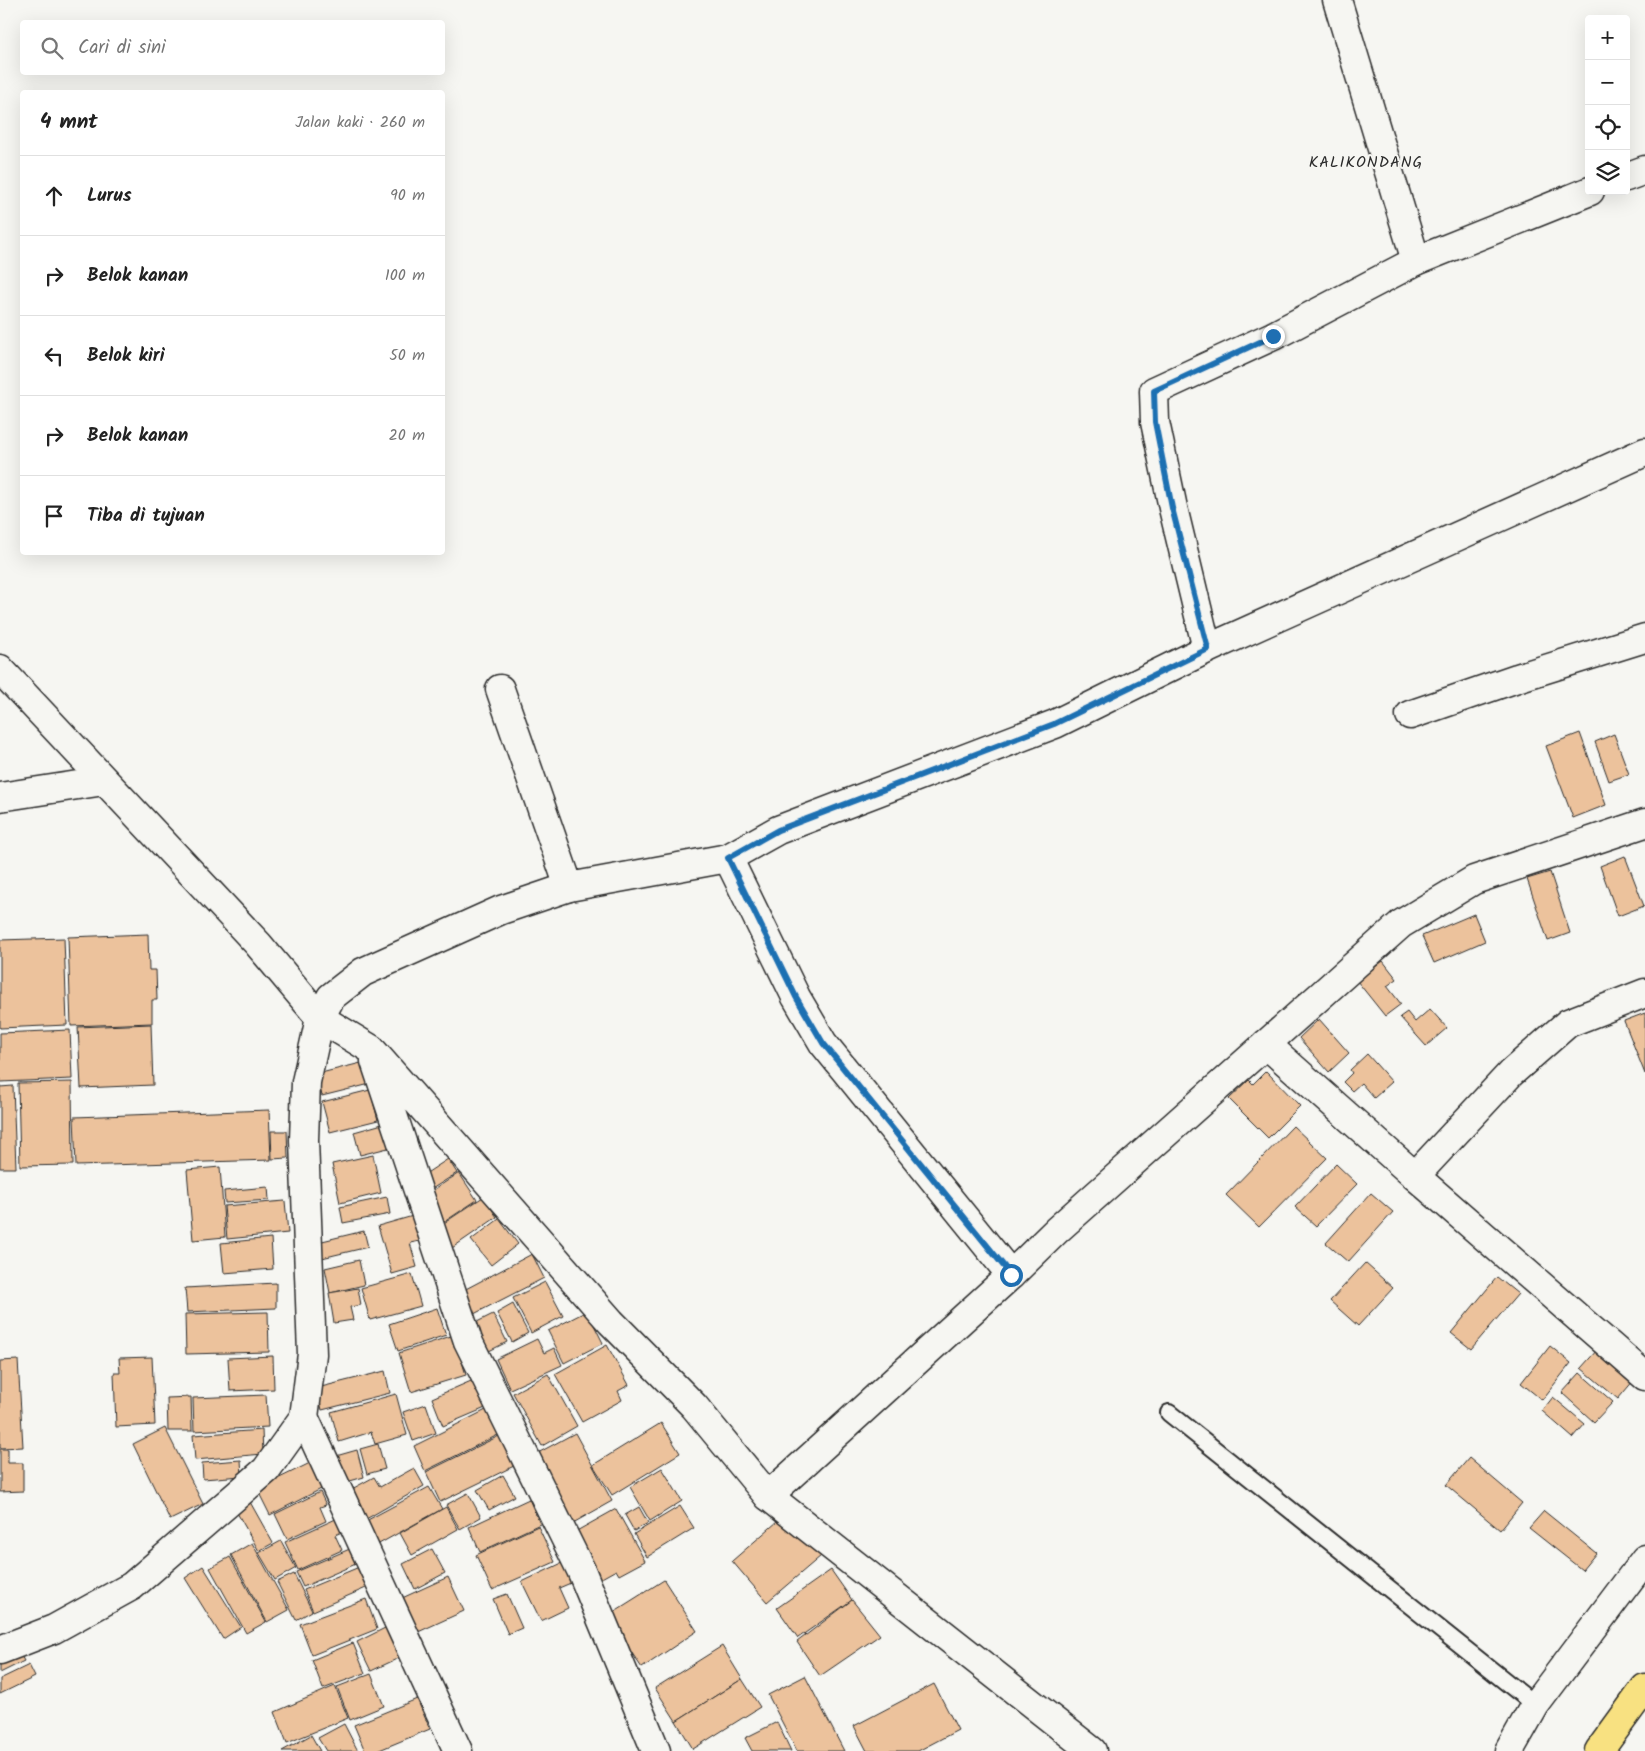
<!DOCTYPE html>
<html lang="id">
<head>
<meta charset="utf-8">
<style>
  body { margin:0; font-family:Kalam,sans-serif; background:#f6f6f6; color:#222 }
  .controls { position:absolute; right:15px; top:15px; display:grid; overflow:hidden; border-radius:5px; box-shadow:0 5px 20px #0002 }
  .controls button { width:45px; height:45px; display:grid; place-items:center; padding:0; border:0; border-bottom:1px solid #e0e0e0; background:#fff; color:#222; font:25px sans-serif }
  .stop { position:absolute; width:15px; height:15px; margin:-11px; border:4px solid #1f6fb2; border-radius:50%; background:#fff }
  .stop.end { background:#1f6fb2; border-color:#fff; box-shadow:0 1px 5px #0008 }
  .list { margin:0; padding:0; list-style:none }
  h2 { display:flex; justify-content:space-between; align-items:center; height:65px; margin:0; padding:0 20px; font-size:21px }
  h2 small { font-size:16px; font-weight:400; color:#767676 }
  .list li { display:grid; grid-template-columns:32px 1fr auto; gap:15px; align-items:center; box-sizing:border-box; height:80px; padding:0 20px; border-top:1px solid #e0e0e0 }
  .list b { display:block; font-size:19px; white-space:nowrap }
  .list em { font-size:16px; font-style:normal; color:#767676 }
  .icon { flex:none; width:28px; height:28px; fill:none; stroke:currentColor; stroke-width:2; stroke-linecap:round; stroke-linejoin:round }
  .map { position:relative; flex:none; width:1645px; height:1751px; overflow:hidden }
  .search { position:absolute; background:#fff; box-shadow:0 5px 20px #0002; left:20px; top:20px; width:425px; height:55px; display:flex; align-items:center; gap:12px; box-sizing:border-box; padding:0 18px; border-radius:5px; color:#767676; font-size:19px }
  .panel { position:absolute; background:#fff; box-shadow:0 5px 20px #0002; left:20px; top:90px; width:425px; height:465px; border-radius:5px }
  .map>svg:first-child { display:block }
  .building { fill:#ecc29c; stroke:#2b2b2b }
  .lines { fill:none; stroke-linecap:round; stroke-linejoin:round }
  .service-casing { stroke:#2b2b2b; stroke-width:20 }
  .minor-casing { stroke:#2b2b2b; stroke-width:31 }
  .trunk-casing { stroke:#2b2b2b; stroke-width:31 }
  .service { stroke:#f6f6f2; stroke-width:16 }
  .minor { stroke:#f6f6f2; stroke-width:28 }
  .trunk { stroke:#f8e181; stroke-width:28 }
  .route { stroke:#1f6fb2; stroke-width:6 }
  .labels { text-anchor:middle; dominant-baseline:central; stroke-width:4; stroke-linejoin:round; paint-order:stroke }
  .quarter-label { font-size:16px; letter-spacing:1px; fill:#2b2b2b; stroke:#f6f6f2 }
</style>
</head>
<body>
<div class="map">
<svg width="1645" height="1751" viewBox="0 0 1645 1751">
  <rect width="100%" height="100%" fill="#f6f6f2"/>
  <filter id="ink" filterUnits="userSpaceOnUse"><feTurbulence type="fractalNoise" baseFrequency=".02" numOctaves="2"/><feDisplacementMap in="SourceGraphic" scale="10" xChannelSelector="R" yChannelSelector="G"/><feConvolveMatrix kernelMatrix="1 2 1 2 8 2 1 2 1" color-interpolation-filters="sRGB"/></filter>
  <g filter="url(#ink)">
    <g class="building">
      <path d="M1580 733 1606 805 1573 818 1546 746Z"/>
      <path d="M1614 734 1629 774 1609 781 1595 742Z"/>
      <path d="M1625 856 1644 906 1618 916 1600 866Z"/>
      <path d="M1550 872 1570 933 1548 941 1527 879Z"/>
      <path d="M1474 914 1485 941 1434 963 1422 936Z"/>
      <path d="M148 934 149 970H156L157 1000H152V1023L71 1026 68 937Z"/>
      <path d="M64 938 67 1025 0 1028V940Z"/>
      <path d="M1383 961 1397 979 1387 986 1401 1004 1385 1016 1357 981Z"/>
      <path d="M1430 1009 1447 1028 1426 1046 1400 1017 1407 1012 1415 1022Z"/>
      <path d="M1645 1013V1074L1624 1021Z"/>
      <path d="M1319 1019 1349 1053 1329 1072 1299 1038Z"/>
      <path d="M151 1024 153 1085 81 1088 78 1027Z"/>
      <path d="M70 1030 72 1079 0 1082V1033Z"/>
      <path d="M1367 1054 1392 1082 1374 1098 1361 1083 1352 1091 1343 1082 1352 1073 1350 1070Z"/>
      <path d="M369 1061 374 1083 322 1096 317 1074Z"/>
      <path d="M1266 1071 1300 1106 1268 1138 1229 1099 1249 1080 1253 1084Z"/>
      <path d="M72 1082 73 1165 20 1166 18 1083Z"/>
      <path d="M13 1086 16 1168H0V1087Z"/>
      <path d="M370 1090 378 1120 330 1132 322 1102Z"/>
      <path d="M269 1110 271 1160 76 1166 74 1117Z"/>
      <path d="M386 1123 392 1147 360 1155 354 1132Z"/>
      <path d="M1293 1126 1327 1158 1259 1227 1226 1195Z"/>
      <path d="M271 1131H287L288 1158 272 1159Z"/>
      <path d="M373 1155 381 1193 340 1203 332 1164Z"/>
      <path d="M448 1159 457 1173 427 1192 419 1178Z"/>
      <path d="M1336 1164 1357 1184 1316 1226 1295 1207Z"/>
      <path d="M220 1167 225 1237 193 1240 187 1170Z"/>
      <path d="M459 1173 477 1200 441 1224 423 1197Z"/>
      <path d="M268 1187 269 1200 225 1203 224 1191Z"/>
      <path d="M1371 1193 1393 1212 1348 1262 1326 1243Z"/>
      <path d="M387 1197 390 1214 343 1223 340 1207Z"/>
      <path d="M483 1197 497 1217 452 1248 438 1227Z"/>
      <path d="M285 1201 288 1233 227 1239 224 1206Z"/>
      <path d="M413 1216 420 1241 410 1243 417 1267 392 1274 378 1226Z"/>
      <path d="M499 1219 518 1244 491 1265 471 1240Z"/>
      <path d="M364 1231 368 1247 322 1258 318 1242Z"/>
      <path d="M271 1238 273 1269 224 1273 221 1243Z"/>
      <path d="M532 1254 544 1278 474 1314 462 1291Z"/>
      <path d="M359 1260 364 1285 330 1293 325 1268Z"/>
      <path d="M1365 1263 1393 1288 1358 1326 1330 1301Z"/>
      <path d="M412 1274 421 1306 370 1320 361 1288Z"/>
      <path d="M1497 1277 1518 1294 1471 1349 1451 1333Z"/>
      <path d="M545 1282 563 1316 531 1333 513 1298Z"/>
      <path d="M276 1283V1308L187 1312 185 1288Z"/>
      <path d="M358 1288 361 1305 350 1307 353 1320 334 1323 329 1293Z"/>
      <path d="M513 1304 528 1333 512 1342 497 1313Z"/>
      <path d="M437 1308 446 1335 398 1351 389 1324Z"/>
      <path d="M587 1311 603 1343 564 1363 548 1331Z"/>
      <path d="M268 1312 269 1352 186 1354 185 1314Z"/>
      <path d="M493 1314 507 1342 489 1351 475 1323Z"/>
      <path d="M454 1335 466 1375 411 1392 399 1353Z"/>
      <path d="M537 1339 544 1353 554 1348 562 1365 510 1389 496 1359Z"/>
      <path d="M607 1345 629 1385 618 1391 622 1400 582 1422 555 1374Z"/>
      <path d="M1550 1346 1571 1363 1542 1400 1521 1383Z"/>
      <path d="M1598 1349 1634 1380 1618 1399 1581 1368Z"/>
      <path d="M273 1356 274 1389 230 1391 228 1358Z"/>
      <path d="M152 1357 155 1425 116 1427 114 1373H120L119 1358Z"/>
      <path d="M18 1360 23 1447 0 1448V1361Z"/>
      <path d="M385 1371 390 1393 322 1410 317 1388Z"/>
      <path d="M1580 1373 1613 1402 1594 1422 1562 1393Z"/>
      <path d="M548 1374 577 1426 542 1446 513 1393Z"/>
      <path d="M478 1378 490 1406 443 1426 432 1398Z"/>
      <path d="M396 1394 407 1435 375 1444 371 1432 339 1442 331 1412Z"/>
      <path d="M266 1395 268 1427 194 1431 193 1398Z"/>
      <path d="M191 1397 192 1431H168L167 1398Z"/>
      <path d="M1553 1397 1585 1424 1573 1438 1542 1411Z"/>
      <path d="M426 1404 436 1433 413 1441 403 1412Z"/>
      <path d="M488 1409 500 1434 425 1471 414 1446Z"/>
      <path d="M661 1423 680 1453 612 1495 593 1465Z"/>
      <path d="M165 1428 203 1504 170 1520 133 1444Z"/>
      <path d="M262 1430 263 1454 195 1460 193 1435Z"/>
      <path d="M575 1433 612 1501 573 1523 536 1454Z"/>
      <path d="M501 1435 516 1465 440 1502 426 1472Z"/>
      <path d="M378 1444 385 1469 367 1474 360 1449Z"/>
      <path d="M0 1449H8V1463H23V1491L0 1492Z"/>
      <path d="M357 1450 364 1477 343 1483 336 1456Z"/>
      <path d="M1469 1458 1522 1503 1500 1530 1446 1485Z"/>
      <path d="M241 1460 242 1476 203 1479 202 1463Z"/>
      <path d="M312 1462 325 1487 270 1515 257 1489Z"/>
      <path d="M414 1468 424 1486 366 1519 350 1490 374 1477 380 1487Z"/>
      <path d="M662 1468 682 1501 650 1521 630 1487Z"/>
      <path d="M503 1475 515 1496 489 1510 477 1490Z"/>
      <path d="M429 1487 442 1509 377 1545 364 1522Z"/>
      <path d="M320 1492 326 1505 320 1507 326 1521 287 1539 275 1514Z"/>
      <path d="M468 1493 481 1517 460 1529 446 1505Z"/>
      <path d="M529 1499 540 1524 480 1552 469 1527Z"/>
      <path d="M250 1502 273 1543 259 1551 236 1511Z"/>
      <path d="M680 1506 694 1528 647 1557 634 1534Z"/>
      <path d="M446 1507 458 1529 412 1555 400 1533Z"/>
      <path d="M639 1507 648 1523 634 1531 625 1515Z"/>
      <path d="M616 1509 645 1561 619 1575 616 1570 598 1580 573 1533Z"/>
      <path d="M1544 1511 1596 1553 1582 1570 1529 1528Z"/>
      <path d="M785 1515 821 1556 767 1602 732 1561Z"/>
      <path d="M338 1518 344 1531 335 1535 342 1550 298 1570 285 1542Z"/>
      <path d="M538 1526 555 1562 492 1590 476 1555Z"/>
      <path d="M281 1541 296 1568 275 1580 259 1553Z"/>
      <path d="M252 1543 289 1610 267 1622 231 1555Z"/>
      <path d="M352 1548 358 1563 303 1587 296 1572Z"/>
      <path d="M432 1549 445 1573 415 1589 403 1564Z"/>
      <path d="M230 1557 266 1622 246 1633 210 1568Z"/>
      <path d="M564 1562 573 1582 559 1588 568 1608 541 1621 522 1582Z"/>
      <path d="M364 1565 373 1585 313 1611 304 1590Z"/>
      <path d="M203 1566 241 1627 223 1639 185 1578Z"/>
      <path d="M831 1570 852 1600 798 1638 777 1608Z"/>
      <path d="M294 1574 312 1611 296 1620 277 1582Z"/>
      <path d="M448 1577 464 1611 416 1633 400 1599Z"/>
      <path d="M664 1580 697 1631 642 1668 607 1616Z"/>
      <path d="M507 1594 522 1628 508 1634 493 1599Z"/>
      <path d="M366 1599 377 1629 312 1655 300 1624Z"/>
      <path d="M852 1600 880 1635 820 1676 797 1642Z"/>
      <path d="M387 1627 401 1657 371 1671 357 1642Z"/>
      <path d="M353 1643 365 1673 323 1689 312 1660Z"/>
      <path d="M722 1646 742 1679 676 1721 655 1688Z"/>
      <path d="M18 1650 24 1661 0 1673V1658Z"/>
      <path d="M29 1665 35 1677 0 1694V1679Z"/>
      <path d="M371 1674 384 1706 350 1720 337 1687Z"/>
      <path d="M805 1676 844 1751H797L768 1695Z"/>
      <path d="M742 1679 760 1707 693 1749 676 1721Z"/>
      <path d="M934 1684 958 1730 918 1751H867L854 1726Z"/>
      <path d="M335 1686 348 1718 287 1743 275 1712Z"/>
      <path d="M417 1699 430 1729 377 1751H365L354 1725Z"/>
      <path d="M777 1722 791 1751H752L745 1738Z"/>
      <path d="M344 1724 358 1751H326L318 1738Z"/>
      <path d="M311 1735 320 1751H282Z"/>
    </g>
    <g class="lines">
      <defs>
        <path id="service" d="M1169 1413 1535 1705"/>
        <g id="minor">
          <path d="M1337 0 1416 261 1590 191"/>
          <path d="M1626 177 1645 170"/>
          <path d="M1207 649 1173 508 1155 422 1154 391 1273 336 1416 261"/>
          <path d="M0 669 258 944 320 1018 371 1049 611 1322 694 1406 768 1496 1092 1751"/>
          <path d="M500 689 569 887"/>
          <path d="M1410 715 1517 678 1645 638"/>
          <path d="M0 797 104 781"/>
          <path d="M728 858 796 997 823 1043 1011 1275"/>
          <path d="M1266 1044 1415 1176 1511 1073 1568 1023 1645 993"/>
          <path d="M375 1061 468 1341 581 1570 656 1751"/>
          <path d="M1415 1176 1645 1376"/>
          <path d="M304 1417 458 1751"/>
          <path d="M768 1496 1011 1275 1057 1230 1401 924 1474 880 1645 823"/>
          <path d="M0 1650 54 1629 132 1586 266 1470 304 1417 312 1354 304 1140 306 1082 320 1018 331 997 363 972 501 910 569 887 728 858 778 830 1055 724 1207 649 1645 452"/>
          <path d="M1509 1751 1535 1705 1645 1559"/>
        </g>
        <path id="trunk" d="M1599 1751 1645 1688"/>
      </defs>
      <use href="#service" class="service-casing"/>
      <use href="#minor" class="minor-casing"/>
      <use href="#trunk" class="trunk-casing"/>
      <use href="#service" class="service"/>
      <use href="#minor" class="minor"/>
      <use href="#trunk" class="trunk"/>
    </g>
  </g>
  <g class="lines" filter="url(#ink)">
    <path class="route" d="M1011 1275 823 1043 796 997 728 858 778 830 1054 724 1208 649 1172 508 1155 422 1154 391 1273 336"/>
  </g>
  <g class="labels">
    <g class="quarter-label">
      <text x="1366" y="162">KALIKONDANG</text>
    </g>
  </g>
</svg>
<div class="controls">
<button>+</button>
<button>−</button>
<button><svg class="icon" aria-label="locate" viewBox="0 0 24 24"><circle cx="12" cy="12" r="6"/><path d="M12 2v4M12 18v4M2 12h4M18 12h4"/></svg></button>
<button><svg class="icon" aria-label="layers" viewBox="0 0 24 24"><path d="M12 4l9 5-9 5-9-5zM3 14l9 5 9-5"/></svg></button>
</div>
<div class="stop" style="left:1011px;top:1275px"></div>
<div class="stop end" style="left:1273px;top:336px"></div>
<div class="search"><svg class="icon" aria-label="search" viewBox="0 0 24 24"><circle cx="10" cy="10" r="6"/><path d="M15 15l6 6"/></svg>Cari di sini</div>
<section class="panel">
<h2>4 mnt<small>Jalan kaki · 260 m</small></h2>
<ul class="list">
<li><svg class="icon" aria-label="ahead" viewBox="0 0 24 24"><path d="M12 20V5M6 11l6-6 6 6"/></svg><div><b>Lurus</b></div><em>90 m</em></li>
<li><svg class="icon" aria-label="right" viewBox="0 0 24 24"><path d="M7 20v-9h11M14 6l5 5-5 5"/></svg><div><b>Belok kanan</b></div><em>100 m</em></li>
<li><svg class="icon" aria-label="left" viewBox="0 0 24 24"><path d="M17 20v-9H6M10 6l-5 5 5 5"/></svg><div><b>Belok kiri</b></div><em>50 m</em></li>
<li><svg class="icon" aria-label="right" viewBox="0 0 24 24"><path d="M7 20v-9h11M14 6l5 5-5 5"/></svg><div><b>Belok kanan</b></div><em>20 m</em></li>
<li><svg class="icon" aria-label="arrive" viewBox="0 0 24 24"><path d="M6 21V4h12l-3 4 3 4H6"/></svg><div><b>Tiba di tujuan</b></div></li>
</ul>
</section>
</div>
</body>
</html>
